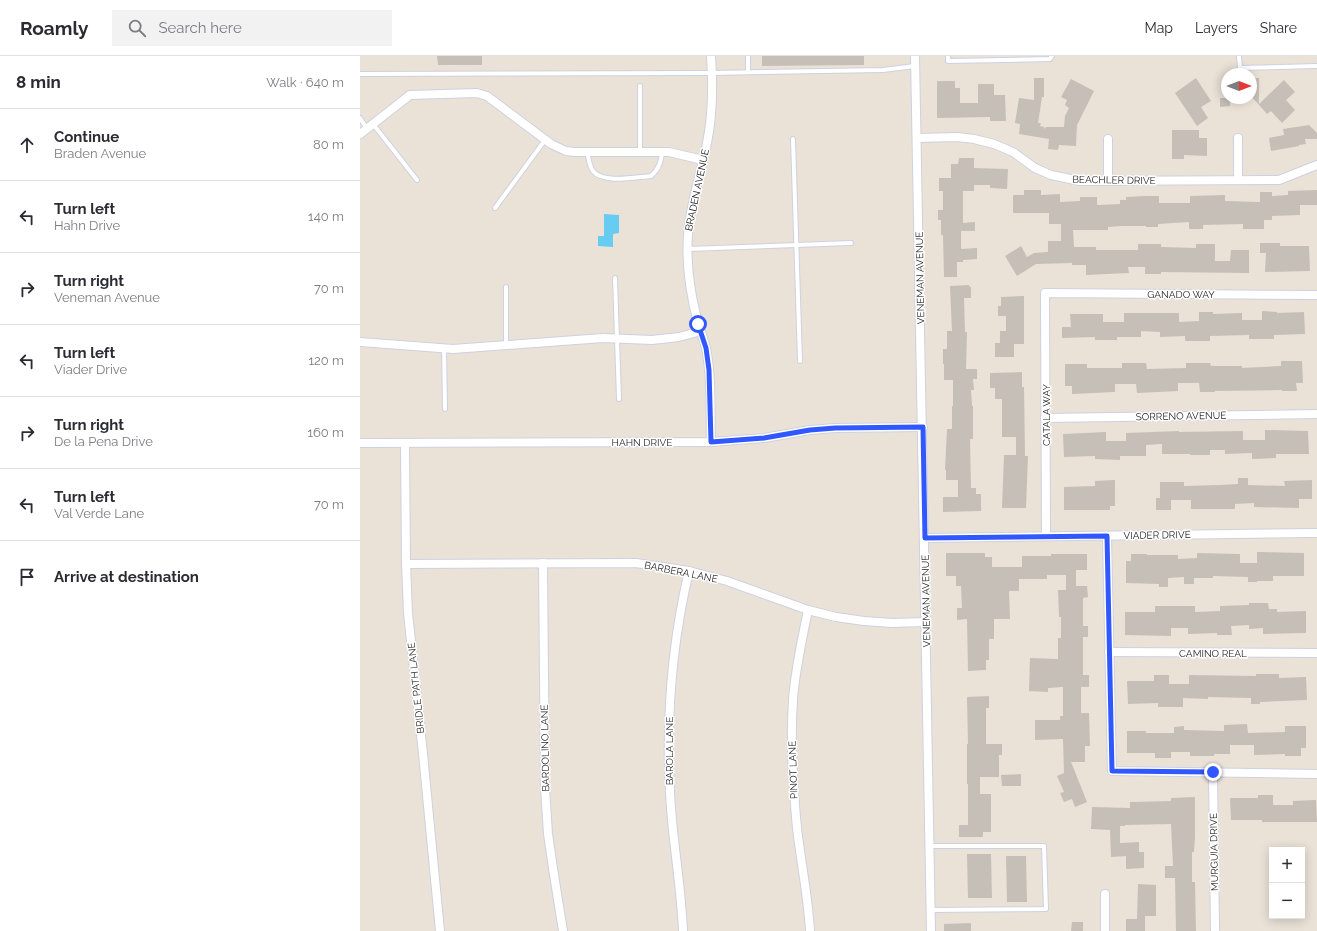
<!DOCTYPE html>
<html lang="en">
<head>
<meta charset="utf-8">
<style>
  body { margin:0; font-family:Raleway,sans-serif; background:#f2f2f3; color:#2b2b33 }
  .controls { position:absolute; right:12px; bottom:12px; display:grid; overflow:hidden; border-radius:0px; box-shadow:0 2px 10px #0003 }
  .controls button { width:36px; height:36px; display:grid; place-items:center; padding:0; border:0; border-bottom:1px solid #e1e1e2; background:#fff; color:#2b2b33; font:20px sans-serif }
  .compass { position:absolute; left:861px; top:12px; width:36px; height:36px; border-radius:50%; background:#fff; box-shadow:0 2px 10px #0003; rotate:90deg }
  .stop { position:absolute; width:12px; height:12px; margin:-9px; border:3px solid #3158fe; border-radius:50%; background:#fff }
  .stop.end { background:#3158fe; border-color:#fff; box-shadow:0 1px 4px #0008 }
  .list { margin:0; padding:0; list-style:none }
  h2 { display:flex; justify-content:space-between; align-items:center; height:52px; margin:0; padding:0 16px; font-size:17px }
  h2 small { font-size:13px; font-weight:400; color:#7c7c81 }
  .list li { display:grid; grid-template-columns:26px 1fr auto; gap:12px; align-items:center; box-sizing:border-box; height:72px; padding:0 16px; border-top:1px solid #e1e1e2 }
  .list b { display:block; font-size:15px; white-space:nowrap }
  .list p { margin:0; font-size:13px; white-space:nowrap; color:#7c7c81 }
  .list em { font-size:13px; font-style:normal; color:#7c7c81 }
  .icon { flex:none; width:22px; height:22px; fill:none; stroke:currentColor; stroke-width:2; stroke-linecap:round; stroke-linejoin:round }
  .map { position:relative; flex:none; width:957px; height:875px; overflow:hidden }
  header { display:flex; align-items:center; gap:24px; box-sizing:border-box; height:56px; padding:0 20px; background:#fff; border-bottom:1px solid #e1e1e2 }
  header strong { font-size:19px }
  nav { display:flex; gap:22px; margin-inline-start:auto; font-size:14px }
  .search { width:280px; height:36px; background:#f2f2f3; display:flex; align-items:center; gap:10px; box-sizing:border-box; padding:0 14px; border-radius:0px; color:#7c7c81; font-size:15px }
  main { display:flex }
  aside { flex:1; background:#fff }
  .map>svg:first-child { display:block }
  .water { fill:#66ccf1 }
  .building { fill:#c5bfb7 }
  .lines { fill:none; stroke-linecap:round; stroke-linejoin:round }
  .lane-casing { stroke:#cdd1e1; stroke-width:6 }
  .street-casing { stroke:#cdd1e1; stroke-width:10 }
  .lane { stroke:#fff; stroke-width:4 }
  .street { stroke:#fff; stroke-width:8 }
  .route { stroke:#3158fe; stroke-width:5 }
  .labels { text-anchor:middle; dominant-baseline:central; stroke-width:3; stroke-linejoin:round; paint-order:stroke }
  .street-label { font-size:10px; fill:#272727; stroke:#fff }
</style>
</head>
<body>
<header>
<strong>Roamly</strong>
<div class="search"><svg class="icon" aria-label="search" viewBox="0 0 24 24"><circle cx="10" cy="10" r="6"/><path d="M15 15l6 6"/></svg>Search here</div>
<nav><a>Map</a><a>Layers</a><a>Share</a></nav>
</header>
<main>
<aside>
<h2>8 min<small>Walk · 640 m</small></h2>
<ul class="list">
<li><svg class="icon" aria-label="ahead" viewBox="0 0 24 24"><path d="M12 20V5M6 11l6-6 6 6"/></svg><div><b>Continue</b><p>Braden Avenue</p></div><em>80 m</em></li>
<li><svg class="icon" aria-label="left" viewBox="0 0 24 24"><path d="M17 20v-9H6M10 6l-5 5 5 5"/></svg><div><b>Turn left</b><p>Hahn Drive</p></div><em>140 m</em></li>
<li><svg class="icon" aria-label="right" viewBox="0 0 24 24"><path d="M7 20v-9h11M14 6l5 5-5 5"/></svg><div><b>Turn right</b><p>Veneman Avenue</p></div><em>70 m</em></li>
<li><svg class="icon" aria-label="left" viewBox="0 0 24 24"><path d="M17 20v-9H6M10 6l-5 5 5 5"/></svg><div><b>Turn left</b><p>Viader Drive</p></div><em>120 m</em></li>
<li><svg class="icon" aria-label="right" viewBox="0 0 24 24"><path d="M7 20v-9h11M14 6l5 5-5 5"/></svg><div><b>Turn right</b><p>De la Pena Drive</p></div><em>160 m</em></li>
<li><svg class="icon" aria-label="left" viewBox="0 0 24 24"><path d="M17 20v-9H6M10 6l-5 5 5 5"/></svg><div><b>Turn left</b><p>Val Verde Lane</p></div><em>70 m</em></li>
<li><svg class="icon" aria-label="arrive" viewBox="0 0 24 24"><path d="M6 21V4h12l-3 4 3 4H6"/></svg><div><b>Arrive at destination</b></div></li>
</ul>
</aside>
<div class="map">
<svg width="957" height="875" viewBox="0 0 957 875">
  <rect width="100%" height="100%" fill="#eae2d7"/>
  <path class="water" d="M244 158 259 159V177L253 178V191L238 190V180H244Z"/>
  <g class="building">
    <path d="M77 0H122V9H78Z"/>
    <path d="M402 0H504V9L402 10Z"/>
    <path d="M674 22H684V41H682L678 67H681L680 70 684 71 685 73 686 71H704L705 60 709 52 705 49 707 44 701 41 711 23 734 35 717 69 716 90 699 89 698 94 688 93 689 83 659 78 660 68 655 67 659 42 674 44Z"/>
    <path d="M836 22 851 45 841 51 848 62 837 70 815 37Z"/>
    <path d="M891 22H899V48L924 24 935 36 926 44 935 54 922 67 911 55 907 58 891 40Z"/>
    <path d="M577 25H595V32H600V47H618V28H634V39H645L646 65H630V61L577 62Z"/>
    <path d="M860 42H870V50L860 51Z"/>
    <path d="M949 69 957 77V83H945L946 88 939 89V90L911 95 909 82 924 79 923 73Z"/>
    <path d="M812 74H839V82H847V100L824 99V103H812Z"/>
    <path d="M599 102H614V112L648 113 647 133 630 132V129H614V135H603V167L615 166V175H601V193L617 192V203L603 204V206H597V221H584L583 179H581V164H578V154H583V135H579V122H591V108H598Z"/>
    <path d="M664 134H681V139L700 138V146L720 145V141H737V149L760 148V144H766V141L786 140H799V147H830V140L865 139V145L900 146V136H912V140L928 139V135L957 134V149H940V159L912 160V164H904V173H883V168L843 169V173H829V166L798 168V171H786V170H762L748 171V174H713L714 191H736V194H778V188H801V191L836 192V188H855V205H870L871 194H889V217L801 216V218H785V211H768L769 217 726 219V209H712V207L676 208 657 220 645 200 661 190 667 201 674 197 688 196V185H701V168H689V157H653V139H664Z"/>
    <path d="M900 187H920V190H949L950 215 905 216 906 197H900Z"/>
    <path d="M609 229 610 231H611V242H604L605 276H607L606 313H617V323H613L614 334H611L612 350H613V383H610L611 432H616V438H621V455L583 456V441H598V424H586V414H585L587 373H592V350H593V324H584V308H583V293H587V275H592L590 230Z"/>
    <path d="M664 240V288H654V301H635V287H640V275H646V260H638V250H641V241Z"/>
    <path d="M902 255 917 256V257L944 256 945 278 914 279V283H889V279L850 280V285H825V280L800 281V276L781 275V281H757V284H735V281L702 282V271H711L710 258H743V266H764V257H819V266L839 265V256H853V258L882 257V264H902Z"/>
    <path d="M921 305H942L943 327H936L937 335H922V334L855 335V336H840L839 327H818V335L777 337 776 328H755V336L712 338V330H705V308H727V312H762V307H786L787 313 826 312V307H850L851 310H882V312L921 310Z"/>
    <path d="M662 316V331H664L665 400H668L666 452H642L644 399H656V381H642V343H635V332H630V317Z"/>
    <path d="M905 374 948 375 949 398H916V402L892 403V397L865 398V394H850V399H830V398H802V388L786 389V400H760V404L735 403V400L704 401 703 378 746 376V385H766V377L819 375V376L883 375V384H905Z"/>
    <path d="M878 422H888V429L925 430 924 425 952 424V443H939V452L894 451V447L875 448V453H831V444H811V454H796V442H800V426H824V430L860 429 878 428Z"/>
    <path d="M755 424V450H750V454H704V431L735 430V425Z"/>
    <path d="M897 496 944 497V520H913V525H897V526H888V521L853 520V522H834V528H824V521L808 522V531H799V528L766 527V505H771V498H787V499H818V503L837 502V497L880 498V507H897Z"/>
    <path d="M586 497H625V501H632V511H662V500H691V498H727V514H716V530H727L728 541 723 542V570H728V581H723V619H729V631H721V657H729L730 690H725V706H711L727 746 715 751 712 743 704 746 700 737 704 736 697 720 704 717 703 683 675 684V664H700V660H703V631L688 632V636L669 635 670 602 698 603V582H701V561H699L698 534H706V519H687V523H659V535H649L650 563H634V583H629V604H626V614L608 615 607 563 597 564V552H602L601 530H596V520H586Z"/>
    <path d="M889 547H908L909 553H917V556L946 555V577L903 578V572L889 573V569L871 570 872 579H857V577L828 578V572H811V580L765 579V556H795V550H835V556L860 555V550L889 549Z"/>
    <path d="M896 618H919V622L946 621 947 644 900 646V648H891V642L848 641V643L823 642V651H798V647L768 648 767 625H794V619H809V628H829V619L896 620Z"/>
    <path d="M629 640V652H626V688H642V699H639V721H620V738H631V776H623V781H599V769H608V728H607V688H608L607 641Z"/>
    <path d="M887 668 888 677 925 676V670H946V692H941V700H925V698L894 699V689H870V698H854V700H830V696H811V702H795V697H767V675H786V677H814V671L824 670V674L864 675V669Z"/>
    <path d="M661 718V730H642L641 719Z"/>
    <path d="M898 739H913V749H933V745L956 744 957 766H902V764H871L870 742H898Z"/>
    <path d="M835 741V781L834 796H832V826H835L836 875H816L815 822H805V810H813L811 768 765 769V770H760V787L779 786V796H784V812L766 813V800L751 801 750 774 731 773 732 751 770 752V746L811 745V742Z"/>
    <path d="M607 798H631L632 842H608Z"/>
    <path d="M646 800H666L667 846H647Z"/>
    <path d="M778 828 796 829V860H785V875H766V863H777Z"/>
    <path d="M712 866H723V875H711Z"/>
    <path d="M611 867V875H584V868Z"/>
  </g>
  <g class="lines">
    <defs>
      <g id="lane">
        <path d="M388 0V16"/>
        <path d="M588 0V5L690 3 692 0"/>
        <path d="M879 0 880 12 957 10"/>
        <path d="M0 18 352 17 523 14 555 10"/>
        <path d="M0 62 7 73"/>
        <path d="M13 68 57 124"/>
        <path d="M433 83 440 305"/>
        <path d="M227 96C229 102 229 110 233 115 243 128 276 121 291 120 299 113 301 106 302 96"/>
        <path d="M280 96V30"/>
        <path d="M135 152 185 84"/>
        <path d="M328 193 491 187"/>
        <path d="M255 222 259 343"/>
        <path d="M146 231V289"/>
        <path d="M84 292 85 353"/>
        <path d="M570 790H684L686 853 571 854"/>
      </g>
      <g id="street">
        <path d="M351 0C353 29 353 58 347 87 341 118 330 148 328 179 326 207 330 236 337 263 340 273 343 282 346 292 352 322 350 355 351 386"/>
        <path d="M555 0 571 875"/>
        <path d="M0 78 50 39 117 37 127 40 191 88 206 95 214 96H309L343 104"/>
        <path d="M557 82 597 81 614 83 634 88 653 96 675 112 691 119 720 125 919 124 957 109"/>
        <path d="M878 82V124"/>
        <path d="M748 83V125"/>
        <path d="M0 286 93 293 243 282 292 284 319 281 341 275"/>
        <path d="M685 362 957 358"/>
        <path d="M0 387 351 386 404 382 450 374 475 372 563 371"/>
        <path d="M45 388 46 508 48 557 63 698 80 875"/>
        <path d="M686 480 685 237 957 239"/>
        <path d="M747 480 752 715 957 718"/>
        <path d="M565 482 957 477"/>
        <path d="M183 507 185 732 188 778 194 819 203 875"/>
        <path d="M46 508 276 507 329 515 367 525 448 554 476 561 504 565 532 567 566 566"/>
        <path d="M448 554C442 584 435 614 433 644 430 687 433 730 437 772 441 807 448 840 450 875"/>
        <path d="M749 596 957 597"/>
        <path d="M853 716 855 875"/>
        <path d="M745 838V875"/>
        <path d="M323 875C321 828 312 782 310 736 306 662 312 587 329 515"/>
      </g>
    </defs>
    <use href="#lane" class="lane-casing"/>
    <use href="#street" class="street-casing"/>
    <use href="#lane" class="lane"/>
    <use href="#street" class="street"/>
  </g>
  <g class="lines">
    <path class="route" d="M338 268 346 292 349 314 351 386 404 382 450 374 475 372 563 371 565 482 747 480 752 715 853 716"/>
  </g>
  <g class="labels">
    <g class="street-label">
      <text transform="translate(754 124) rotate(1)">BEACHLER DRIVE</text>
      <text transform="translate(337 134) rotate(-78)">BRADEN AVENUE</text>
      <text transform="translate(560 222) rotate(-91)">VENEMAN AVENUE</text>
      <text x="821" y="238">GANADO WAY</text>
      <text transform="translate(686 359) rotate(-90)">CATALA WAY</text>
      <text transform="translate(821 360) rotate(-1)">SORRENO AVENUE</text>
      <text x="282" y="386">HAHN DRIVE</text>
      <text transform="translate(797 479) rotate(-1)">VIADER DRIVE</text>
      <text transform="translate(321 516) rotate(11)">BARBERA LANE</text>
      <text transform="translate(566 545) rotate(-91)">VENEMAN AVENUE</text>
      <text x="853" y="597">CAMINO REAL</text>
      <text transform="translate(56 632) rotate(-96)">BRIDLE PATH LANE</text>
      <text transform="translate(185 692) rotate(-91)">BARDOLINO LANE</text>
      <text transform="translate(309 695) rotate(-90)">BAROLA LANE</text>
      <text transform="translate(433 714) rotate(-92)">PINOT LANE</text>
      <text transform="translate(854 796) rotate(-91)">MURGUIA DRIVE</text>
    </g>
  </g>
</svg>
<div class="controls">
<button>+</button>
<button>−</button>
</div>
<svg class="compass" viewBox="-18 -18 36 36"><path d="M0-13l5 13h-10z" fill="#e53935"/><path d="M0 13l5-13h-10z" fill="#7c7c81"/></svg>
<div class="stop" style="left:338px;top:268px"></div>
<div class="stop end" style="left:853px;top:716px"></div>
</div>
</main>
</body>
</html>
